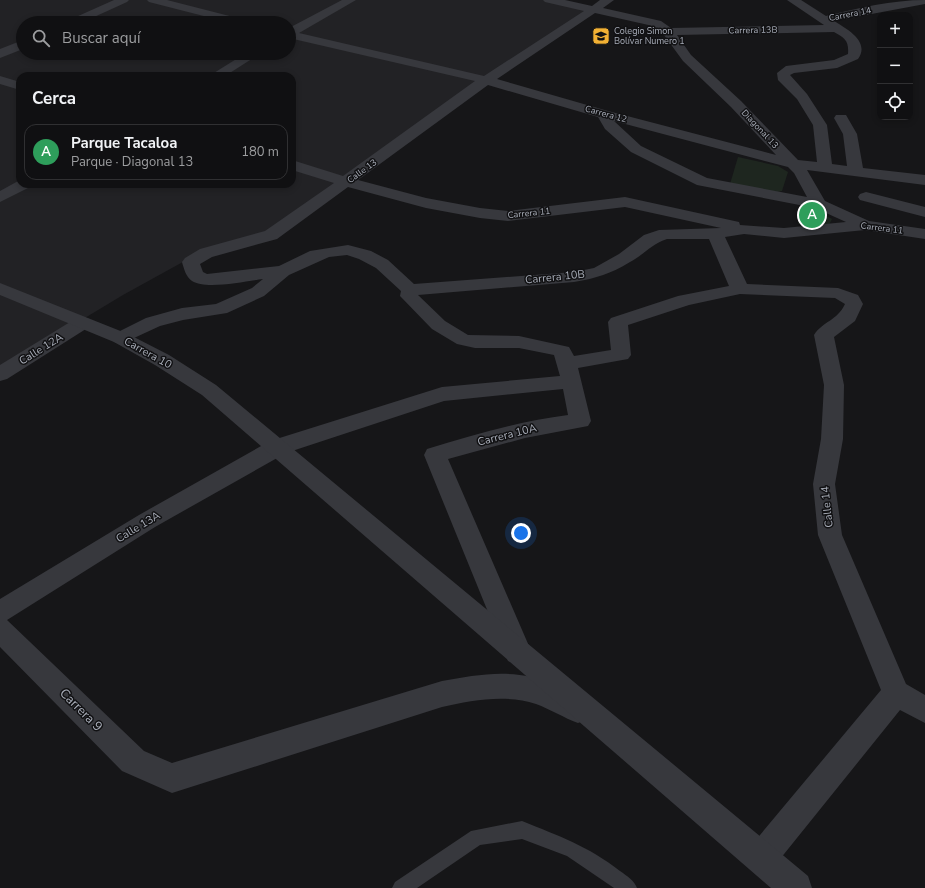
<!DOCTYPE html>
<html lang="es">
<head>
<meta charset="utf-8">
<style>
  body { margin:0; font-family:"Nunito Sans",sans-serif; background:#1e1e20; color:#f1f3f6 }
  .controls { position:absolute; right:12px; top:12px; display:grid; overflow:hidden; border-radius:8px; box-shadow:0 2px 6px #0003 }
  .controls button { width:36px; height:36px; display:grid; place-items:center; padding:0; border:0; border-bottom:1px solid #303032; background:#101012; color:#f1f3f6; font:20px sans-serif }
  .you { position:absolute; left:521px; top:533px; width:14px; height:14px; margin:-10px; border:3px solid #fff; border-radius:50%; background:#1a73e8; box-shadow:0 0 0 6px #1a73e833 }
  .badge { display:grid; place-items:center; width:26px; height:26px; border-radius:50%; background:#f2b134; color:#fff; font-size:13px; font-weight:700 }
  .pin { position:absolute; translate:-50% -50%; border:2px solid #fff; box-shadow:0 1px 4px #0006 }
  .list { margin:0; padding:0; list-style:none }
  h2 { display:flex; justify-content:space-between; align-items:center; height:52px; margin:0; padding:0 16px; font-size:17px }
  h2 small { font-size:13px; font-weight:400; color:#9c9d9f }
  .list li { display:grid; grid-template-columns:26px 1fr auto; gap:12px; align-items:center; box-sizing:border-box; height:56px; margin:0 8px 8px; padding:0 8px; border:1px solid #303032; border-radius:12px }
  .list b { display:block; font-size:15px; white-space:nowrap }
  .list p { margin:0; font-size:13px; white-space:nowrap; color:#9c9d9f }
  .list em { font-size:13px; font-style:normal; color:#9c9d9f }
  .icon { flex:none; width:22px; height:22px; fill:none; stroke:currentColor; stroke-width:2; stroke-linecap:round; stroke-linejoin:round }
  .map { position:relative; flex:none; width:925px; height:888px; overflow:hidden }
  .search { position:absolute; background:#101012; box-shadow:0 2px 6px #0003; left:16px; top:16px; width:280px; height:44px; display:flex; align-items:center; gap:10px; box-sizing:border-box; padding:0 14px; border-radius:22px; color:#9c9d9f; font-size:15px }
  .panel { position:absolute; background:#101012; box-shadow:0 2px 6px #0003; left:16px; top:72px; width:280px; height:116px; border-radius:12px }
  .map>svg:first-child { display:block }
  .built { fill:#222225; fill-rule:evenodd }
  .green { fill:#1e261f }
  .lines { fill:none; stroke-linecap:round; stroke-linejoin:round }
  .service { fill:#37383d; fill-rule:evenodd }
  .minor { fill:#37383d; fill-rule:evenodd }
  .tertiary { fill:#37383d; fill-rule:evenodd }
  .labels { text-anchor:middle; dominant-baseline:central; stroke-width:3; stroke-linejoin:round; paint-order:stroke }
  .far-street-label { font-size:9px; fill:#a8adb8; stroke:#111113 }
  .far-poi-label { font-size:9px; fill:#a8adb8; stroke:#111113; text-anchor:start }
  .street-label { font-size:11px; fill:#a8adb8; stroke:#111113 }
  .near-street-label { font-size:13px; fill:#a8adb8; stroke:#111113 }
</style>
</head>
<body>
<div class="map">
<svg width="925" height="888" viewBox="0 0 925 888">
  <rect width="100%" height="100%" fill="#161618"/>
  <path class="built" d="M0 0H553L592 9 272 232 210 247 123 295 0 369ZM23 23H289V53H23ZM20 76H292V184H20Z"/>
  <g class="green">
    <path d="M738 157 778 166 788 172 782 191 777 192 730 184Z"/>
    <path d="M801 208 819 212 832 219 829 225 798 224Z"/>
  </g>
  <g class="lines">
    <path class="service" d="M522 821C559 836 588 846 620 871 627 876 634 880 637 888H614L567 856 522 839 480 845 417 888H392L395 882 471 831Z"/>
    <g class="minor">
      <path d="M114 0H129L127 2 81 23H65L67 21Z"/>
      <path d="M147 0H167L249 21 251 23H231L149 2Z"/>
      <path d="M342 0H356L299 33 484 76 584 11 545 2 543 0H565L592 6 600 0H614L603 8 661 21 671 28 824 25 787 0H801L826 16C858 8 892 0 925 0V4L834 21C845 28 871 41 858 59L837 68 794 73 790 75 807 94 827 125 832 164 847 166 843 134 834 118 836 115H846L857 134 863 168 925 175V185L807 170 825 201 869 221 925 229V239L865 230 784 238 744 234 725 237 747 284 838 288 858 295 863 304 855 321 834 337 844 385 843 439 835 484 842 535 906 684 925 695V723L900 710 772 869 761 874 750 869 745 858 750 847 881 690 818 535 813 484 821 439 824 385 814 335C823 321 837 321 845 304L835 298 740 294 689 305 628 325 631 355 628 359 578 368 591 421 588 426 525 438 448 459 532 653 528 661 518 665 508 661 424 455 427 449C473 435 520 421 568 415L563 389 444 401 286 453 155 527 7 620 144 751 172 763 442 681C471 676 501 670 531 677 551 682 569 692 588 701L592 710 588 719 578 723C564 718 550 709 536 704 506 694 472 700 442 707L172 793 122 771 0 647V599L139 515 270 441 442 387 560 376 554 355 519 348H475L457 344 432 329 400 296 401 291 376 268 359 259 347 255 329 257 289 275 264 296 227 313 183 320 160 326 121 344 114 342 111 338 114 334 146 318 182 308 216 304 252 288 263 279C246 281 206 290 192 281 186 277 184 269 182 262L185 258 200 249 265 231 334 183 292 170V160L343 176 475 81 289 38V28ZM595 13 653 26 664 35 683 61 731 107 776 155 608 111 497 79ZM834 32C845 38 849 41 848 54L834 60 786 66 777 73 778 80 797 99 813 125 817 162 798 160 741 101 691 55 677 35ZM488 85 598 117 605 129 631 152 697 185 815 208 846 222 784 228 740 225 739 222 625 197 508 211 480 208 426 198 358 180ZM614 121 788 167 794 173 807 197 707 178 641 146ZM348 187 426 208 480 218 508 221 625 207 721 228 659 230 644 235 619 254 594 268 574 272 414 284 388 260 371 251 348 245 310 251 279 266 207 274 203 272 200 264 212 257 277 239ZM667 239H709L729 286 678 296 611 318 608 322 611 350 574 356 569 347 519 336 468 335 445 321 418 295 574 282C597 278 610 274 630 262 643 255 652 244 667 239Z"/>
      <path d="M23 40V49L0 58V49Z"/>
      <path d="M246 53H261L225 76H209Z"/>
      <path d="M0 76 20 82V90L0 84Z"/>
      <path d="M20 180V184H32L30 187 0 202V191Z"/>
      <path d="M866 192 925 207V217L860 200 858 197 860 194Z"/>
      <path d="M82 317 89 319 92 323 89 327 7 379 0 381V365L75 319Z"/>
    </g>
    <path class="tertiary" d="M0 283 128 334 169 355 216 385 808 876 812 888H771L202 395 155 365 114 342 0 295Z"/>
  </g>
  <defs>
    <symbol id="school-square" viewBox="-11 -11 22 22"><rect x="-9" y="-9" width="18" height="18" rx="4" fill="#f2b134" stroke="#111113"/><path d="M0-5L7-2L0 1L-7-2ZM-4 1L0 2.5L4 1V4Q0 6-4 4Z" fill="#111"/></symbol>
  </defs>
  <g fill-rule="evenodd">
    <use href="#school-square" x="591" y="26" width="20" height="20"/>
  </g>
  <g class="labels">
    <g class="far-street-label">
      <text transform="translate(850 14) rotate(-11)">Carrera 14</text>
      <text transform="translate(753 30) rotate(-1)">Carrera 13B</text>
      <text transform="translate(606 114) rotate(15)">Carrera 12</text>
      <text transform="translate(760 129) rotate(47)">Diagonal 13</text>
      <text transform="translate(362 171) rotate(-36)">Calle 13</text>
      <text transform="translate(529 213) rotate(-6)">Carrera 11</text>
      <text transform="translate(882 228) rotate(7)">Carrera 11</text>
    </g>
    <g class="far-poi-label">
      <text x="614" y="31">Colegio Simon<tspan x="614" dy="10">Bolívar Numero 1</tspan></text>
    </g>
    <g class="street-label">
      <text transform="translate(555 277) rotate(-6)">Carrera 10B</text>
      <text transform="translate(41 349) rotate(-32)">Calle 12A</text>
      <text transform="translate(148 353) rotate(29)">Carrera 10</text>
      <text transform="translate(507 435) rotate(-14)">Carrera 10A</text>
      <text transform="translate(827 507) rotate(-96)">Calle 14</text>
      <text transform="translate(138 527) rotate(-31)">Calle 13A</text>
    </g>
    <g class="near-street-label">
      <text transform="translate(81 710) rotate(45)">Carrera 9</text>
    </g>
  </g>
</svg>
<div class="controls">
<button>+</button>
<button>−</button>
<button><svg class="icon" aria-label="locate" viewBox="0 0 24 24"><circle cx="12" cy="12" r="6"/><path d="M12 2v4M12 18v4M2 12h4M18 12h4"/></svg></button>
</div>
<div class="you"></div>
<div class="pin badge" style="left:812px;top:215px;background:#2e9e5b">A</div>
<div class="search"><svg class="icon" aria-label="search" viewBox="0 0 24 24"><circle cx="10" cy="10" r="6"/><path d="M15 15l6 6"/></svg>Buscar aquí</div>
<section class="panel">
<h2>Cerca<small></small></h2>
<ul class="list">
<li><span class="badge" style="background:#2e9e5b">A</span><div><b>Parque Tacaloa</b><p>Parque · Diagonal 13</p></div><em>180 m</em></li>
</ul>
</section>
</div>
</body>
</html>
